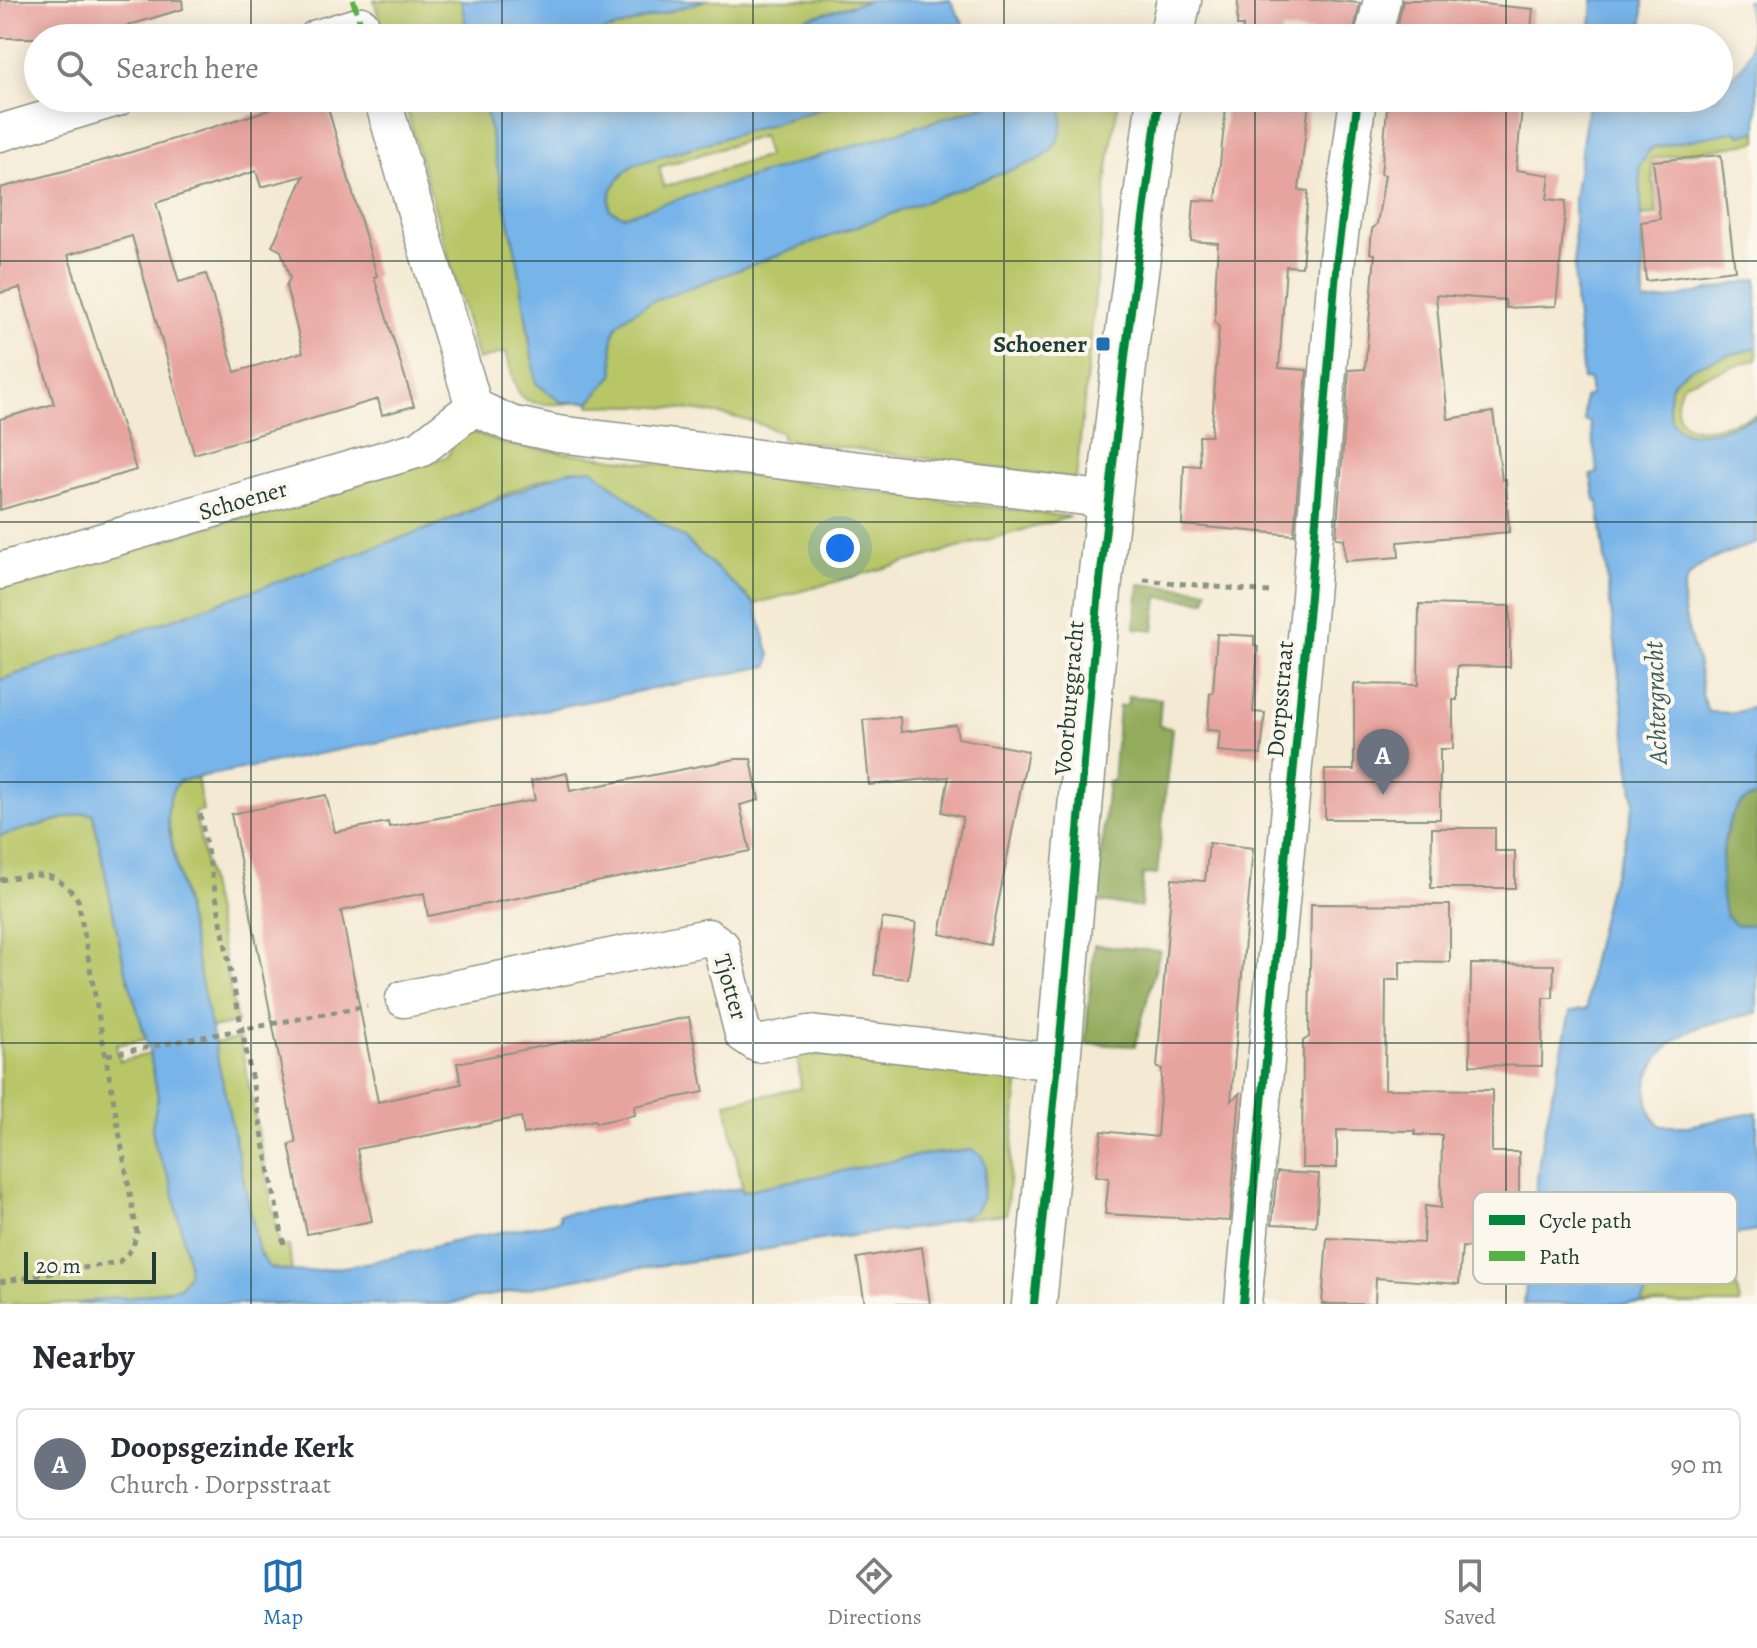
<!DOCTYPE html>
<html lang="en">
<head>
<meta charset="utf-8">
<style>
  body { margin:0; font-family:Alegreya,serif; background:#f7f7f7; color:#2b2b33 }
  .scale { position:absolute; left:24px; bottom:20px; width:132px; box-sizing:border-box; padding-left:8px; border:4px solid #1f3d34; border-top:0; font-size:22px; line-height:28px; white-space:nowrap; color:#1f3d34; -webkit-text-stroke:6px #fbf7ec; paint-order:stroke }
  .you { position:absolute; left:840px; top:548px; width:28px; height:28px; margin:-20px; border:6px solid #fff; border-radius:50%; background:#1a73e8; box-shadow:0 0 0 12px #1a73e833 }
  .badge { display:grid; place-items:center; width:52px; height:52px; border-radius:50%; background:#1f6fb2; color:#fff; font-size:26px; font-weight:700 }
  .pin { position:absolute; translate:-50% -66px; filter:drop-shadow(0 2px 4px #0008) }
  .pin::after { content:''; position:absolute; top:42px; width:28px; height:24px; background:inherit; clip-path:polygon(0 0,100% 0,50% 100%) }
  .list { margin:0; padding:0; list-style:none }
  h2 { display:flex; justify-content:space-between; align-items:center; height:104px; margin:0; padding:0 32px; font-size:34px }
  h2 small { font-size:26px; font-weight:400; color:#7c7c81 }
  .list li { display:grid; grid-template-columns:52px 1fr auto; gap:24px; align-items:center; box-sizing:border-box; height:112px; margin:0 16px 16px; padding:0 16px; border:2px solid #e1e1e2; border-radius:12px }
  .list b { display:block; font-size:30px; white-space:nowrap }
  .list p { margin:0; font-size:26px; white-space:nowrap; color:#7c7c81 }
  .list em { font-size:26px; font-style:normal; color:#7c7c81 }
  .icon { flex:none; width:44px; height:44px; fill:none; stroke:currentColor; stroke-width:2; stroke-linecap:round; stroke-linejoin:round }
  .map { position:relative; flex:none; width:1757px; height:1304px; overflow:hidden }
  .search { position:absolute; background:#fff; box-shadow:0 4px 20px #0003; left:24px; right:24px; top:24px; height:88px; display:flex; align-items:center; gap:20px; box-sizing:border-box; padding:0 28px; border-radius:44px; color:#7c7c81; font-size:30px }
  .sheet { height:232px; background:#fff }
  nav { display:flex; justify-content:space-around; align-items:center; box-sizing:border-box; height:112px; border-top:2px solid #e1e1e2; background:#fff; font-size:22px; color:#7c7c81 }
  nav a { display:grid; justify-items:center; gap:4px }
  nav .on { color:#1f6fb2 }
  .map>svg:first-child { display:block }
  .green { fill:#b8c668; stroke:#6c824e; stroke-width:2; fill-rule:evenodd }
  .forest { fill:#92ab5c; stroke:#587448; stroke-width:2 }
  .water { fill:#77b4e9; stroke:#4b788e; stroke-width:2 }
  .building { fill:#e7a39d; fill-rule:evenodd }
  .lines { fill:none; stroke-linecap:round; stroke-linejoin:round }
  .minor-casing { stroke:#8a9484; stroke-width:39 }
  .tertiary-casing { stroke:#8a9484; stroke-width:47 }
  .path { stroke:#8a9484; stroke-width:5; stroke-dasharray:6 6; stroke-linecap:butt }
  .minor { stroke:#fff; stroke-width:36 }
  .tertiary { stroke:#fff; stroke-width:44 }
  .quiet { stroke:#55b346; stroke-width:6; stroke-dasharray:12 6; stroke-linecap:butt }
  .cycleway-casing { stroke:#fbf7ec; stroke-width:13 }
  .cycleway { stroke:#00873e; stroke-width:8 }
  .grid { fill:none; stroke:#1f3d34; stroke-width:2; stroke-opacity:0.55 }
  .poi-dot { fill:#1f6fb2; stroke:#fbf7ec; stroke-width:3 }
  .labels { text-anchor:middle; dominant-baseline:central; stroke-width:8; stroke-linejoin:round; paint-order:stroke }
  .poi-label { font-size:24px; font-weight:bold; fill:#1f3d34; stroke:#fbf7ec; text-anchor:end }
  .street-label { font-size:24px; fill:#1f3d34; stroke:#fbf7ec }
  .water-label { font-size:26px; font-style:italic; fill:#355b61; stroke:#fbf7ec }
  .key { fill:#fbf7ec; stroke:#b9bfb5; stroke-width:2 }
  .key-label { font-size:22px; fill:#1f3d34 }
</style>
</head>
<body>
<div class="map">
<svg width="1757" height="1304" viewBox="0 0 1757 1304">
  <rect width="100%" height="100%" fill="#fbf7ec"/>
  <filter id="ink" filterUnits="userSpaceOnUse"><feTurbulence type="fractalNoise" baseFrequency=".0125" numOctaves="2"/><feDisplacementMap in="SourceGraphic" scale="16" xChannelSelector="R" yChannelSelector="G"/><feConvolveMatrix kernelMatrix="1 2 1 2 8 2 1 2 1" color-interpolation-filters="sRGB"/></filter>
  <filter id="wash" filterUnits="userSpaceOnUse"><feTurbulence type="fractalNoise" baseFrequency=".006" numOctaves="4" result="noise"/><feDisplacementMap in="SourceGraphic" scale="32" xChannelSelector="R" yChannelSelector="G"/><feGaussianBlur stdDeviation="1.8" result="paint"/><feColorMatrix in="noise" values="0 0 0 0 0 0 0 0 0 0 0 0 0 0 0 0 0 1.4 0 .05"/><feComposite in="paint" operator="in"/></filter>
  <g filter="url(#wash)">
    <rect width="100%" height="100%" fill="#f4ead3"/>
    <g class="green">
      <path d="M374 0H461L468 38H385Z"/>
      <path d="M706 0H870L739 38H584Z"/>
      <path d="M403 98H483L518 263 536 383 561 402H577C564 405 529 407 520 395 514 388 509 362 506 352L478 360Z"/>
      <path d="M858 98H981L983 106 632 214 623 216 610 210C606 190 618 178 633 165ZM762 136 768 156 664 187 659 167Z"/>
      <path d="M1059 98H1119L1109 160 1076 479 782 439V432C769 430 759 422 746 420 698 408 639 404 590 406V402L614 374 612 338 614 329 621 319 651 302 818 240Z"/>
      <path d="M1737 130 1740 135 1757 131V142L1651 159 1657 215 1641 216 1640 165 1651 148Z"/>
      <path d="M1757 347V359L1684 383C1679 391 1675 403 1678 413 1686 443 1736 420 1757 415V417C1732 425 1671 454 1669 408 1668 399 1670 385 1676 379 1691 363 1736 354 1757 347Z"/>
      <path d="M472 432 507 445 1070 517 755 604 684 538 650 516 592 470C544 469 479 509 432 527 289 580 144 629 0 680V588L447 457 458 435Z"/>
      <path d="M197 777 203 811 195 813 237 1023 210 1028 167 816 172 789 179 781Z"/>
      <path d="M91 811 93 814 124 965 146 1039 116 1045 120 1061 150 1054 158 1097 152 1127 155 1147 171 1182 189 1265 188 1275 180 1287 129 1298 116 1297 76 1304H0V836Z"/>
      <path d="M240 1039 280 1247 289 1246 292 1273 269 1267 259 1252 255 1241 213 1043Z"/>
      <path d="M808 1053 1011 1075 1018 1085 1006 1214 960 1219C986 1206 984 1193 986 1166L972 1150 922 1155 743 1192 726 1103 801 1088 798 1060Z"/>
      <path d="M1727 1236 1740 1304H1641C1650 1281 1668 1247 1695 1240 1705 1238 1717 1238 1727 1236Z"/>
    </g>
    <g class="forest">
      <path d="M1139 584 1208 590 1206 601 1158 597 1154 630 1135 628Z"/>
      <path d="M1128 696 1161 699 1159 726 1172 728 1157 875 1143 874 1141 907 1099 902 1097 897 1108 781 1113 782 1119 706H1127Z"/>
      <path d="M1757 796V924L1737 926C1732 922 1727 918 1724 912 1716 893 1723 825 1736 809 1742 801 1749 798 1757 796Z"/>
      <path d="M1094 945 1160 951 1135 1046 1085 1044Z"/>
    </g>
    <g class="water">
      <path d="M461 0H706L584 38H468Z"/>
      <path d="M870 0H950L964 25 967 38H739Z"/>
      <path d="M1593 0H1643V38H1590Z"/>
      <path d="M1746 0H1757V131L1740 135 1737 131 1651 148 1640 166 1644 302 1666 300 1757 279V347C1736 354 1691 363 1676 379 1670 385 1668 399 1669 408 1672 454 1732 425 1757 417V543C1671 570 1673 582 1698 664 1702 680 1700 700 1709 712L1734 713 1757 706V796C1749 798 1741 802 1736 809 1720 831 1718 891 1726 916L1737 926 1757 924V1013C1718 1022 1676 1025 1655 1064 1649 1074 1646 1082 1647 1093 1648 1108 1650 1116 1661 1126H1688L1757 1112V1231C1736 1235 1713 1235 1693 1241 1668 1248 1650 1282 1641 1304H1524L1540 1152 1570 1012 1587 1009 1590 969 1608 890 1622 853 1634 802 1598 501 1595 500 1591 475 1598 473 1590 422 1584 421V397L1590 395V380L1583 379 1575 299 1574 199 1589 98H1719V86C1757 60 1754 45 1746 0Z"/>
      <path d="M483 98H858L633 165C619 177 606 190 610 210L623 216 1011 98H1059C1067 123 1062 144 1041 159L651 302C608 326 611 327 614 374L590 402H561L536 383 518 263Z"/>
      <path d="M592 469 650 516 684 538 755 604 770 655 769 666 179 781C167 796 166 812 169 831L259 1252 269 1267C309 1284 423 1248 469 1238 499 1232 530 1227 560 1221L559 1214 741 1188 743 1192 761 1187 922 1155 972 1150 982 1156 986 1166 982 1200 975 1212 934 1226 826 1239 721 1257 607 1273 447 1304H76L117 1297 129 1298 180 1287 188 1275 189 1265 171 1182 155 1147 152 1127 158 1097 149 1049 124 965 93 814 84 813 0 836V680L435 526 567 471Z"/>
    </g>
    <g id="blocks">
      <g class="building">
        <path d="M0 0H182L183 9 86 38H0Z"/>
        <path d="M1238 0H1324L1360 3 1353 36 1282 30V38H1242L1243 26H1237Z"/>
        <path d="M1403 0H1441L1533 9 1530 38H1395Z"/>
        <path d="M283 98H325L377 276 374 277 414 406 382 415 378 399 194 454 132 236 68 255 136 470 0 510V419L54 404 20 288 0 293V188L105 160 285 105ZM256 171 261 187 304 176 272 246 281 251 290 278 286 286 303 352 235 372 206 274 179 282 156 203Z"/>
        <path d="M1227 98H1282L1309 101 1299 190 1308 191 1302 267 1286 266 1279 368 1307 370 1294 535 1182 525 1184 465 1200 466 1199 436H1211L1219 328 1215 321V294L1218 243 1191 241 1194 200 1216 201Z"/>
        <path d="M1388 98H1523L1516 170 1550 175 1547 199 1566 201 1556 306 1506 308 1505 300 1436 295 1448 419 1493 412 1502 480 1506 479 1509 532 1398 542 1399 557 1345 561 1344 539 1336 538 1349 370 1365 369 1375 254 1370 253 1372 229 1377 224 1385 175 1381 174Z"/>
        <path d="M1721 155 1735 270 1646 281 1641 222 1660 219 1653 161Z"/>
        <path d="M1419 604 1510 606V667L1457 666V700H1453V749H1440V819H1325V770H1354V684L1418 685Z"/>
        <path d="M1217 634 1254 636V646L1258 647 1253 712 1265 713 1261 755 1218 751 1220 731 1207 730 1210 693H1213Z"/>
        <path d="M900 717 901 732 956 725 958 738 1028 751 990 945 940 934 963 817 942 812 949 777 869 785 863 720Z"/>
        <path d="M736 759H751L759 800 740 805 750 851 428 916 424 893 341 911 378 1102 461 1084 457 1063 689 1017 704 1092 634 1106 635 1115 596 1123 595 1120 524 1134 521 1117 357 1149 372 1221 307 1234 289 1144 296 1143 231 814 326 795 335 832 388 822 389 827 535 800 531 781 567 773 570 791Z"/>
        <path d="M1432 828H1495V851H1515V888H1431Z"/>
        <path d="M1209 843 1253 848 1231 1101 1240 1093 1230 1221 1105 1214 1109 1178 1096 1176 1102 1131 1157 1137 1162 1069 1157 1068 1172 879 1205 881Z"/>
        <path d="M1311 904 1450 905V962L1400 961V980H1386L1385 1089 1492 1090V1152H1519V1198H1504L1500 1249 1462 1247 1459 1284 1376 1278 1375 1304H1322L1327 1238 1423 1243 1425 1206 1441 1208 1442 1135H1415V1131L1337 1130V1168H1302L1303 1041 1309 1037Z"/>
        <path d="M882 918 916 923 908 979 874 975Z"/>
        <path d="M1471 964 1554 965 1553 998H1543L1542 1066 1470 1065Z"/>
        <path d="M1277 1172 1319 1174 1316 1226 1272 1224Z"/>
        <path d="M922 1247 930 1304H865L857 1258Z"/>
      </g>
    </g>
  </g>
  <g filter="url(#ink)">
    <use href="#blocks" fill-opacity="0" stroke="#8a9484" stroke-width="2"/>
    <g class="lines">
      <defs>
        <g id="minor">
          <path d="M317 38 361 25 365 38"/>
          <path d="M1373 38 1382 0"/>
          <path d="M382 98 474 407 511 424 558 434 1111 500"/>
          <path d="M0 133 117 98"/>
          <path d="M0 571 420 449 474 407"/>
          <path d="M404 999 708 937 721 946 743 1034 758 1044 808 1034 1058 1062"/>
          <path d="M1243 1304 1310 596 1337 258 1358 98"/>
        </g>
        <g id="tertiary">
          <path d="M1171 38 1179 0"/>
          <path d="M1034 1304 1058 1062 1099 590 1126 348 1159 98"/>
        </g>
      </defs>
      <use href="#minor" class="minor-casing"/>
      <use href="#tertiary" class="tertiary-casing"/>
      <g class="path">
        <path d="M1144 580 1269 592"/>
        <path d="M200 814 284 1245"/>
        <path d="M0 880C35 874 55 867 78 900L137 1233 132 1249 119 1262 0 1282"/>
        <path d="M107 1055 367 1006"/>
      </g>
      <use href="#minor" class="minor"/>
      <use href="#tertiary" class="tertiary"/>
      <path class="quiet" d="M353 0 361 25"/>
      <defs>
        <g id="cycleway">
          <path d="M1034 1304 1058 1062 1099 590 1126 348 1159 98"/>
          <path d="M1243 1304 1310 596 1337 258 1358 98"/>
        </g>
      </defs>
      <use href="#cycleway" class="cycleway-casing"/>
      <use href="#cycleway" class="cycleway"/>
    </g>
  </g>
  <path class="grid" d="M251 0V38M502 0V38M753 0V38M1004 0V38M1255 0V38M1506 0V38M251 98V1304M502 98V1304M753 98V1304M1004 98V1304M1255 98V1304M1506 98V1304M0 261H1757M0 522H1757M0 782H1757M0 1043H1757"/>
  <rect class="poi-dot" x="1095" y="336" width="16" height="16" rx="4"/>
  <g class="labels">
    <g class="poi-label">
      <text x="1087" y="344">Schoener</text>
    </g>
    <g class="street-label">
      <text transform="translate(243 500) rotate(-16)">Schoener</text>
      <text transform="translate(1069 698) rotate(-85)">Voorburggracht</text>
      <text transform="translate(1280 699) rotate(-85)">Dorpsstraat</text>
      <text transform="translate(731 987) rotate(74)">Tjotter</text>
    </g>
    <g class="water-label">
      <text transform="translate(1656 703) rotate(-92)">Achtergracht</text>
    </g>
  </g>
  <rect x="1473" y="1192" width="264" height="92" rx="12" class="key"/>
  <rect x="1489" y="1215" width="36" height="10" fill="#00873e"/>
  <rect x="1489" y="1251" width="36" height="10" fill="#55b346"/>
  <g class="key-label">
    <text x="1539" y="1228">Cycle path</text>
    <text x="1539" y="1264">Path</text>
  </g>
</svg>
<div class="scale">20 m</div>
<div class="you"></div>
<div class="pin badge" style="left:1383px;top:795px;background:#6b7280">A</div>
<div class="search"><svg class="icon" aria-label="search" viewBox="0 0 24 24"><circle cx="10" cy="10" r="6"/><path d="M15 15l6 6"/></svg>Search here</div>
</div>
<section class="sheet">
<h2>Nearby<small></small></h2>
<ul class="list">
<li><span class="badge" style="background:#6b7280">A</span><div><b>Doopsgezinde Kerk</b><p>Church · Dorpsstraat</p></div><em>90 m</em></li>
</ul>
</section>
<nav>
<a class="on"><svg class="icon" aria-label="map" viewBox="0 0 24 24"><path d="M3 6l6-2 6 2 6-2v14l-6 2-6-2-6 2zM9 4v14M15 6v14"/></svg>Map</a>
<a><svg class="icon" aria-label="directions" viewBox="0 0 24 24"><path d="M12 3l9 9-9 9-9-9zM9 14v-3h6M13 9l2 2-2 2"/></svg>Directions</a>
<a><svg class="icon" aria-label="saved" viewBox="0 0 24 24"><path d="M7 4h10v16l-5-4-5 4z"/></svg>Saved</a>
</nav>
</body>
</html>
